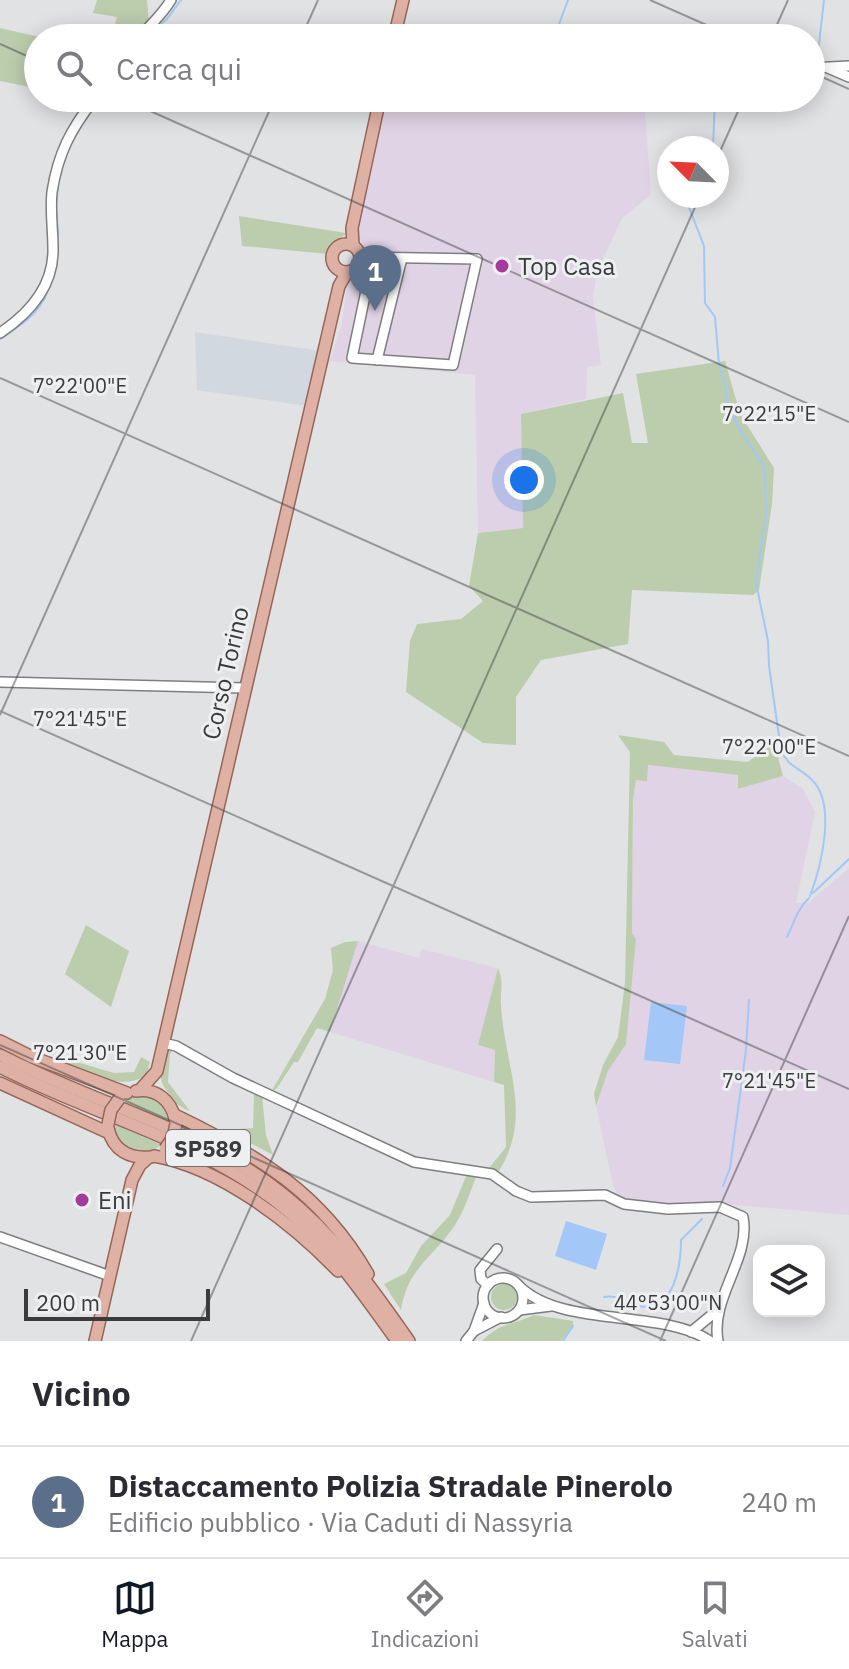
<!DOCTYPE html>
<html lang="it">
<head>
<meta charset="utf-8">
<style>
  body { margin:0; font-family:"IBM Plex Sans",sans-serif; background:#f7f7f7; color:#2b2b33 }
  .controls { position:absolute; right:24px; bottom:24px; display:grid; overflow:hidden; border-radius:16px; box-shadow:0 4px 20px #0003 }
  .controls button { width:72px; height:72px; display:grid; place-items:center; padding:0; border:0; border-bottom:2px solid #e1e1e2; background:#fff; color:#2b2b33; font:40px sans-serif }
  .compass { position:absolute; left:657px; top:136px; width:72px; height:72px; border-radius:50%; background:#fff; box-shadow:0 4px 20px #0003; rotate:294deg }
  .scale { position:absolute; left:24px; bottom:20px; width:186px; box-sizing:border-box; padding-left:8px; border:4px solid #3a3b3b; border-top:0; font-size:22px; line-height:28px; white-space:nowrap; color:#3a3b3b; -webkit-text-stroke:6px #eeeff1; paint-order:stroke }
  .you { position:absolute; left:524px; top:480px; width:28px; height:28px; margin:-20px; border:6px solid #fff; border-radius:50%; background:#1a73e8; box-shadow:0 0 0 12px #1a73e833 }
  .badge { display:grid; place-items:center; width:52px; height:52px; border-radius:50%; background:#111827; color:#fff; font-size:26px; font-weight:700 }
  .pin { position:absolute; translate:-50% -66px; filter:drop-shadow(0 2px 4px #0008) }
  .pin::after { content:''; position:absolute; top:42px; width:28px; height:24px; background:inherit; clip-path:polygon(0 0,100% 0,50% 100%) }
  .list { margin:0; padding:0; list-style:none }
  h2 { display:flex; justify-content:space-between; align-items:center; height:104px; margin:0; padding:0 32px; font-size:34px }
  h2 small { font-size:26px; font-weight:400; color:#7c7c81 }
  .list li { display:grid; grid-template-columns:52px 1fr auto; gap:24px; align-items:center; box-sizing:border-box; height:112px; padding:0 32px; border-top:2px solid #e1e1e2 }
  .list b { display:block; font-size:30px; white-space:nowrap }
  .list p { margin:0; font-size:26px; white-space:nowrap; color:#7c7c81 }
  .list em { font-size:26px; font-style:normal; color:#7c7c81 }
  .icon { flex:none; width:44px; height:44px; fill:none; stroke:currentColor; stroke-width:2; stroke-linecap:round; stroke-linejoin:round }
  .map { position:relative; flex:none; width:849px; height:1341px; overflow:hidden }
  .search { position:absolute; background:#fff; box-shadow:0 4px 20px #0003; left:24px; right:24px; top:24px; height:88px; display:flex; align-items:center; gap:20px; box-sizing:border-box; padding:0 28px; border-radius:44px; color:#7c7c81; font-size:30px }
  .sheet { height:216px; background:#fff }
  nav { display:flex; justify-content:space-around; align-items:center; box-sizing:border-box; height:112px; border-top:2px solid #e1e1e2; background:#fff; font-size:22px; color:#7c7c81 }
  nav a { display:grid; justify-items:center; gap:4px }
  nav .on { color:#111827 }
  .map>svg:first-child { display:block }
  .built { fill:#d2d8df }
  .industrial { fill:#e0d3e6 }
  .green { fill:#bccdad }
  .water { fill:#a3c7f6 }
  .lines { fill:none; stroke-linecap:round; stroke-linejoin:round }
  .stream { stroke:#a3c7f6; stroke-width:2 }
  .minor-casing { stroke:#7d7e7f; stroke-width:12 }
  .major-casing { stroke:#966658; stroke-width:14 }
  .minor { stroke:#fff; stroke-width:9 }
  .major { stroke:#deb1a4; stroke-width:11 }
  .major-bridge-casing { stroke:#966658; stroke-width:14; stroke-linecap:butt }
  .major-bridge { stroke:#deb1a4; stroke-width:11 }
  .ticks { fill:none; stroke:#3a3b3b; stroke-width:2; stroke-opacity:0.45 }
  .poi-dot { fill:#a43b9e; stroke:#eeeff1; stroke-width:3 }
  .labels { text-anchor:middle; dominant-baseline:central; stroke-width:6; stroke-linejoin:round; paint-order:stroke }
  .shield { fill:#eeeff1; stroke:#707172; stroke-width:2 }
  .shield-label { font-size:22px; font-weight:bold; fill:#3a3b3b }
  .poi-label { font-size:24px; fill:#3a3b3b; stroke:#eeeff1; text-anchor:start }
  .street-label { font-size:24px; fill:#3a3b3b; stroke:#eeeff1 }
  .ticks-label { font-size:20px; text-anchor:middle; fill:#3a3b3b; stroke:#eeeff1; stroke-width:6; stroke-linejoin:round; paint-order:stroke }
</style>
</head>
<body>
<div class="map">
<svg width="849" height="1341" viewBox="0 0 849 1341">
  <rect width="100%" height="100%" fill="#e1e2e3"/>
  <path class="built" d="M195 332 321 351 307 406 197 390Z"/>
  <g class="industrial">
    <path d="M386 98H644L651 195 622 218 597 272 593 297 601 365 587 367 586 399 521 414 523 528 478 533 475 375 330 361 342 323 347 281 362 271 366 254 357 233Z"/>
    <path d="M647 765 738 775 739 789 783 776 803 789 815 812 796 903H808L849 868V1215L701 1202 665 1205 625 1199 618 1196 613 1185 596 1106 608 1071 626 1044 636 939 632 933 633 799 636 780Z"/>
    <path d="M358 941 419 958 422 949 498 968 478 1045 495 1050 494 1082 330 1032Z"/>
  </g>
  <g class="green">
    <path d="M97 0H147L149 23 136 38H111L117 17 93 13Z"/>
    <path d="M0 28 44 38H38V74H34L30 87 0 81Z"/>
    <path d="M239 216 346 233H347L333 243 328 254 242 246Z"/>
    <path d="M725 361 740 414 774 468 772 504 759 590 753 595 632 590 628 644 541 660 516 697V745L483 743 406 692 410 641 417 624 461 619 483 601 469 586 478 533 523 528 521 414 623 393 632 443H648L636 374Z"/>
    <path d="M618 735 664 742 674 755 748 762 774 742 783 776 738 789V775L648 765 647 781 636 780 633 799 632 933 636 939 626 1044 608 1071 596 1106 594 1094 603 1065 618 1037 625 983 630 752Z"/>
    <path d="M86 925 129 951 111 1007 65 974Z"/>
    <path d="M358 941 330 1032 317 1028 298 1062H294L277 1088 271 1092 325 999 333 970 331 948 345 942Z"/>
    <path d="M498 968C504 981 500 991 501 1005 504 1066 535 1117 497 1174L475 1169 490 1167 506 1147 504 1085 494 1082 495 1050 478 1045Z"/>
    <path d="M167 1047 173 1049 170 1054 168 1082 190 1111C179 1107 177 1104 170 1095 155 1077 161 1069 167 1047Z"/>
    <path d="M141 1057 150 1062 146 1076C118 1091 89 1073 61 1062L63 1058 114 1073 134 1072Z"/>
    <path d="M254 1093 262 1096 266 1135 273 1155 226 1130 253 1128Z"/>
    <path d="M141 1095C159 1098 168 1108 170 1125L121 1104 132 1097Z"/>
    <path d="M112 1123 161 1145C140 1161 115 1148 112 1123Z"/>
    <path d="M467 1174 477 1175C469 1194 463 1216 450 1232 428 1261 407 1271 401 1310L384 1284 406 1273 421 1246 450 1215Z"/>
    <circle cx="504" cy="1297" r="13"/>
    <path d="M534 1315 573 1321V1328L561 1341H482C501 1322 511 1326 534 1315Z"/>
  </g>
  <g class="water">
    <path d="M651 1002 687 1006 680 1064 644 1060Z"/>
    <path d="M566 1221 607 1234 596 1270 555 1256Z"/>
  </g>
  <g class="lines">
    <g class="stream">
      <path d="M145 38 167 19 181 0"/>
      <path d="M554 38 568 0"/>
      <path d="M811 62 817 61 824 0"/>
      <path d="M713 148 715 98"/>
      <path d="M691 196 685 197 704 246 705 303 715 317 719 364 726 388V401L740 430 765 468 766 515 756 583 768 641 769 666 781 750C788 768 800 767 812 780 837 804 821 867 810 896"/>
      <path d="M55 269 58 234 56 205 59 176"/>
      <path d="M0 339C27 321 43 312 52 279"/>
      <path d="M813 893 849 859"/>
      <path d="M787 937C794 923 797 909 809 898"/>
      <path d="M723 1186 730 1168 746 1050 749 1000"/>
      <path d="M604 1297C617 1294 628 1304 640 1306 674 1314 681 1264 681 1240L702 1219"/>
      <path d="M563 1341 573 1326"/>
    </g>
    <defs>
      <g id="minor">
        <path d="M139 38C151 24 162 15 171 0"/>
        <path d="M811 68 849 66"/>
        <path d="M828 68 849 77"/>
        <path d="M360 257 477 259 453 365 352 358 371 267"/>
        <path d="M0 333C30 313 54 286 53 248 53 230 50 211 52 192 58 153 71 129 95 98"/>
        <path d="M377 360 402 258"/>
        <path d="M0 682 244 688"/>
        <path d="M163 1043 176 1046 233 1078 414 1162 492 1174 516 1191 531 1197 605 1195 624 1204 668 1209 720 1207 743 1217C751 1259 710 1297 718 1341"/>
        <path d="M0 1237 110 1276"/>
        <circle cx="503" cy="1298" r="20"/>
        <path d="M488 1285 481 1279 480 1270 497 1249"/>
        <path d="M519 1286C563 1329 661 1308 710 1341"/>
        <path d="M519 1310 551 1306"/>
        <path d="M474 1331 501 1317"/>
        <path d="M691 1332 719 1309"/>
        <path d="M466 1341 474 1331 484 1303"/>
      </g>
      <g id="major">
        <path d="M394 38 403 0"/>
        <circle cx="346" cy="258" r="14"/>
        <path d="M353 245 352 228 380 98"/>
        <path d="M0 1041 32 1057 127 1093"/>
        <path d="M0 1055C90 1102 204 1130 283 1194 335 1235 372 1288 409 1341"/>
        <path d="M0 1067C95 1116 205 1141 288 1211 332 1248 363 1294 397 1341"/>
        <path d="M0 1083 109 1133"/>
        <path d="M140 1090 157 1071 339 286 347 272"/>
        <path d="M136 1091C156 1088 171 1100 175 1119"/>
        <path d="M175 1115C256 1154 321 1192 368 1274"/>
        <path d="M108 1128C113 1151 130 1159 151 1157"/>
        <path d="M154 1156C220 1167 293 1224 338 1271"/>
        <path d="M95 1341 132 1180 140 1165 148 1158"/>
      </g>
    </defs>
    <use href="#minor" class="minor-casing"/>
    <use href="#major" class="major-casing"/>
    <use href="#minor" class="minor"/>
    <use href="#major" class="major"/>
    <defs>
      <g id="major-bridge">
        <path d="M108 1124 111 1110 119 1099"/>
        <path d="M165 1149 173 1137 176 1124"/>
      </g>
    </defs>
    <use href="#major-bridge" class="major-bridge-casing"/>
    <use href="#major-bridge" class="major-bridge"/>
  </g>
  <path class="ticks" d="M650 0 736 38M301 38 318 0M771 38 788 0M0 44 38 61M811 72 849 89M121 98 849 422M717 158 744 98M0 378 849 756M0 711 849 1089M0 715 275 98M0 1045 666 1341M191 1341 700 196M660 1341 849 916"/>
  <g class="poi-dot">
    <circle cx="502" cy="266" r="8"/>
    <circle cx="82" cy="1200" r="8"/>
  </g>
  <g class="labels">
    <rect class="shield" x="166" y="1130" width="84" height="36" rx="6"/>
    <g class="shield-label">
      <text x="208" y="1148">SP589</text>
    </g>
    <g class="poi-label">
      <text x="518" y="266">Top Casa</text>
      <text x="98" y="1200">Eni</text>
    </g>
    <g class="street-label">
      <text transform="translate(225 673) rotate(-77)">Corso Torino</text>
    </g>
  </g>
  <g class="ticks-label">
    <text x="80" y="393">7°22'00"E</text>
    <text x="769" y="421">7°22'15"E</text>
    <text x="80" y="726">7°21'45"E</text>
    <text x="769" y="754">7°22'00"E</text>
    <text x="80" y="1060">7°21'30"E</text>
    <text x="769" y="1088">7°21'45"E</text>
    <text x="668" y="1310">44°53'00"N</text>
  </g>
</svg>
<div class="controls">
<button><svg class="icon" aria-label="layers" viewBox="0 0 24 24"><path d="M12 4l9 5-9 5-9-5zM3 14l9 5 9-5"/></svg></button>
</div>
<svg class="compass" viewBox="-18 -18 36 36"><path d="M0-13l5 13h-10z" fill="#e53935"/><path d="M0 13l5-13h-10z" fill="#7c7c81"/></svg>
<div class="scale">200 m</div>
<div class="you"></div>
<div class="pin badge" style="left:375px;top:311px;background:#5c6f8a">1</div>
<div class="search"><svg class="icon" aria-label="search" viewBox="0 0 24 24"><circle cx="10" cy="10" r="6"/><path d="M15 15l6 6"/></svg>Cerca qui</div>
</div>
<section class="sheet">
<h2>Vicino<small></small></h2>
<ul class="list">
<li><span class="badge" style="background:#5c6f8a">1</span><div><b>Distaccamento Polizia Stradale Pinerolo</b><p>Edificio pubblico · Via Caduti di Nassyria</p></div><em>240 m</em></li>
</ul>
</section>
<nav>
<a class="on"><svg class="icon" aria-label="map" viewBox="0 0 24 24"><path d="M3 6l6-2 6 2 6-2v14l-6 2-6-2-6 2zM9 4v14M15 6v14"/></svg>Mappa</a>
<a><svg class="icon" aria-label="directions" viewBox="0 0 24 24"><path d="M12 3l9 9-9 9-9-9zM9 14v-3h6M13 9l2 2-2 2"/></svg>Indicazioni</a>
<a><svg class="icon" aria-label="saved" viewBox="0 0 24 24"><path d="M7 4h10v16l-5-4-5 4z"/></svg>Salvati</a>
</nav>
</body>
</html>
